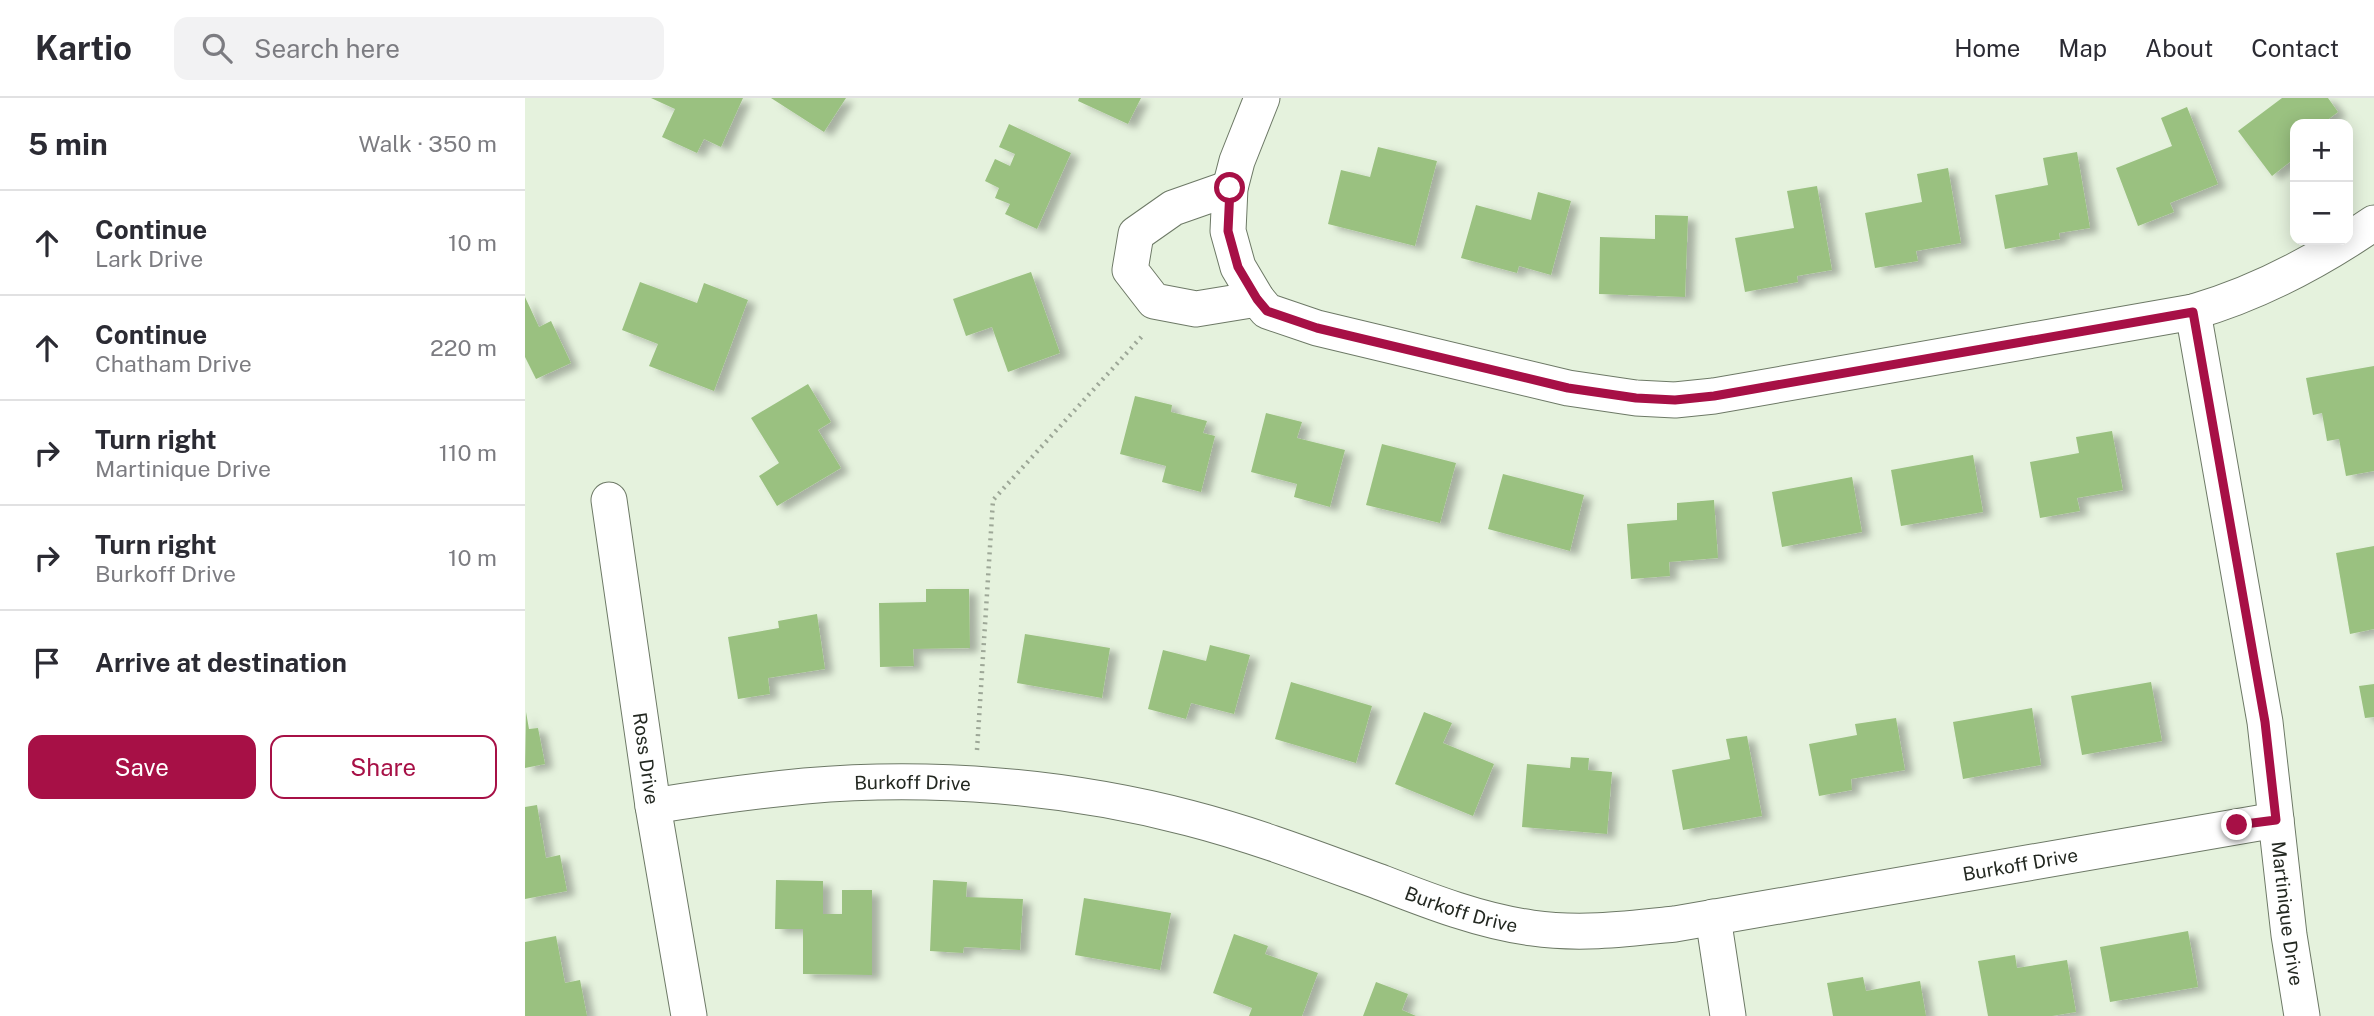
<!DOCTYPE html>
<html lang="en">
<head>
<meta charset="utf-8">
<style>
  body { margin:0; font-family:"Public Sans",sans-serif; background:#f2f2f3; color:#2b2b33 }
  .controls { position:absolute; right:21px; top:21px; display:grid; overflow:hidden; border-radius:14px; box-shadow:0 4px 18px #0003 }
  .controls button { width:63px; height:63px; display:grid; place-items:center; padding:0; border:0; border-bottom:2px solid #e1e1e2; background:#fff; color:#2b2b33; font:35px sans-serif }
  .stop { position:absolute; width:21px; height:21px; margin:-16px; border:5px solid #a71046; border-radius:50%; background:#fff }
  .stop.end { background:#a71046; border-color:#fff; box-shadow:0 2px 7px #0008 }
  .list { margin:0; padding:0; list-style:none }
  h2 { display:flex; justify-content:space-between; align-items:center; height:91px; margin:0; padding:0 28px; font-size:30px }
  h2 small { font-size:23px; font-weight:400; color:#7c7c81 }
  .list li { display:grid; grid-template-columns:46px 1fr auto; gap:21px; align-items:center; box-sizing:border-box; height:105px; padding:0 28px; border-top:2px solid #e1e1e2 }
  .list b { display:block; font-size:26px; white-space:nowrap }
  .list p { margin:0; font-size:23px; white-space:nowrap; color:#7c7c81 }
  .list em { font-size:23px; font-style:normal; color:#7c7c81 }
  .actions { display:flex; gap:14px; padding:21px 28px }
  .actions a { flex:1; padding:16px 0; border:2px solid #a71046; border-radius:14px; text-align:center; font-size:24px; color:#a71046 }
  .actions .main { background:#a71046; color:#fff }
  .icon { flex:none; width:38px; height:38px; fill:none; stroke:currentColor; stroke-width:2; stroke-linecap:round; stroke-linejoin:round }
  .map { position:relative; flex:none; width:1849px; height:918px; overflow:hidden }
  header { display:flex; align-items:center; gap:42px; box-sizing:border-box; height:98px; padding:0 35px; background:#fff; border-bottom:2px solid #e1e1e2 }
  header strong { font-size:33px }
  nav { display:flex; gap:38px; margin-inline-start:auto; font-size:24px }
  .search { width:490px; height:63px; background:#f2f2f3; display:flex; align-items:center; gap:18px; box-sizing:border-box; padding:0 24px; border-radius:14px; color:#7c7c81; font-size:26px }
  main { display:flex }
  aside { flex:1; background:#fff }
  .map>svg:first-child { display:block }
  .building { fill:#9ac180; filter:url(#shadow) }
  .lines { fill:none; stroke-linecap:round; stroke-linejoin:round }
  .minor-casing { stroke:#6d7966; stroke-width:37 }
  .path { stroke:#9da797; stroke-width:4.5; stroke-dasharray:2 5; stroke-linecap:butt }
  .minor { stroke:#fff; stroke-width:35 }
  .route { stroke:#a71046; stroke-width:9 }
  .labels { text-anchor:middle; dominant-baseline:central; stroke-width:5; stroke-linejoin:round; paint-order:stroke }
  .street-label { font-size:19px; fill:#232821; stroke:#e5f2dd }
</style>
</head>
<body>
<header>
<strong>Kartio</strong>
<div class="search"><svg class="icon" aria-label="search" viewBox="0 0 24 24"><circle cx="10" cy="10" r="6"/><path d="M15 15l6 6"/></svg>Search here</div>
<nav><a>Home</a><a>Map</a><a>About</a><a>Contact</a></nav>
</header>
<main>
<aside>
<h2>5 min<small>Walk · 350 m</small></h2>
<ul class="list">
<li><svg class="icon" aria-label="ahead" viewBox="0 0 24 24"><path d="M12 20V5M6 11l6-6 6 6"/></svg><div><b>Continue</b><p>Lark Drive</p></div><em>10 m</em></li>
<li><svg class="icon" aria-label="ahead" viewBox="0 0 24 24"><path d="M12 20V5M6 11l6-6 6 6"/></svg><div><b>Continue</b><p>Chatham Drive</p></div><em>220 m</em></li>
<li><svg class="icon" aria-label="right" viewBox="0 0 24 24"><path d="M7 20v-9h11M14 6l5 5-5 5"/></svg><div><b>Turn right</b><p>Martinique Drive</p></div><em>110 m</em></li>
<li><svg class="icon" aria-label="right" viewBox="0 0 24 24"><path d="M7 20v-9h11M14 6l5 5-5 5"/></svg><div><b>Turn right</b><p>Burkoff Drive</p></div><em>10 m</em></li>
<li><svg class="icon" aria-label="arrive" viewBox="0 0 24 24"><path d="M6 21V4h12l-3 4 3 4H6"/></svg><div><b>Arrive at destination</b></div></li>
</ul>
<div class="actions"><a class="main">Save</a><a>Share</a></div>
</aside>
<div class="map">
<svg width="1849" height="918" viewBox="0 0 1849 918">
  <defs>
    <filter id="shadow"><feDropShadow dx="8" dy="4.5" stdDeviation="3.5" flood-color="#0004"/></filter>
  </defs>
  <rect width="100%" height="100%" fill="#e5f2dd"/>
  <g class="building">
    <path d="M126 0H218L196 49 179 41 172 55 137 39 150 11Z"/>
    <path d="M246 0H321L299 34Z"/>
    <path d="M554 0H616L603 26 553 3Z"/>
    <path d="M1757 0H1803L1813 14 1797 26H1770V60L1747 78 1713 33Z"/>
    <path d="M1662 9 1693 86 1645 105 1649 114 1613 128 1591 70 1647 48 1636 20Z"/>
    <path d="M484 26 546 55 512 131 480 116 485 106 470 100 474 90 460 83 470 61 485 68 490 56 474 49Z"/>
    <path d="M853 49 912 63 890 148 803 126 816 72 845 79Z"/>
    <path d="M1552 54 1565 130 1534 135 1535 141 1480 151 1470 97 1523 87 1518 60Z"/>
    <path d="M1423 70 1436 145 1391 153 1393 163 1350 170 1340 115 1397 104 1392 76Z"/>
    <path d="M1292 88 1307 172 1272 178 1273 184 1220 194 1210 140 1269 130 1262 93Z"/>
    <path d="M1013 94 1046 103 1026 177 994 168 992 175 936 160 951 107 1006 122Z"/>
    <path d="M1130 117 1163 118 1160 199 1074 196 1075 139 1130 141Z"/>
    <path d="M506 174 535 255 483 274 467 229 441 238 428 201Z"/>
    <path d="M115 184 172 205 179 185 223 202 189 293 124 268 133 246 97 232Z"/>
    <path d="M0 199 14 229 26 223 46 265 11 281 0 259Z"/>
    <path d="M1849 268V373L1821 378 1814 341 1802 343 1797 315 1788 317 1781 280Z"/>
    <path d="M283 286 306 324 293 332 316 370 252 408 234 378 254 365 226 320Z"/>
    <path d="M610 298 647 307 646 314 682 323 678 335 690 338 676 394 637 384 641 368 595 356Z"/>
    <path d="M741 315 777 324 772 340 820 352 805 409 769 399 772 386 726 374Z"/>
    <path d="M1587 333 1598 392 1552 400 1555 413 1515 420 1505 364 1554 355 1551 339Z"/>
    <path d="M857 346 931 365 915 425 841 407Z"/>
    <path d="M1448 357 1458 414 1376 428 1366 372Z"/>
    <path d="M978 376 1059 397 1045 453 963 431Z"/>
    <path d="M1327 379 1337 434 1257 449 1247 394Z"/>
    <path d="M1189 402 1193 460 1144 464 1145 478 1106 481 1102 426 1152 422V405Z"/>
    <path d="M1849 448V531L1825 536 1811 455Z"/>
    <path d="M401 491H444L445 550 388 551 389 568 355 569 354 505 401 504Z"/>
    <path d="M292 516 300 571 243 580 245 596 213 601 203 539 254 530 253 523Z"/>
    <path d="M500 536 585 550 577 600 492 585Z"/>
    <path d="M685 547 725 557 709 616 666 605 661 621 623 611 638 552 681 563Z"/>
    <path d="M766 584 847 608 831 665 750 641Z"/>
    <path d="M1626 584 1637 643 1557 657 1546 598Z"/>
    <path d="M1849 586V619L1840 620 1834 588Z"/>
    <path d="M1507 610 1516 667 1438 681 1428 624Z"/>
    <path d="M1 614 4 631 13 630 20 666 0 670Z"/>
    <path d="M899 614 927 625 918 645 969 666 948 718 870 686Z"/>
    <path d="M1371 620 1380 672 1326 681 1327 692 1294 698 1284 646 1332 637 1330 626Z"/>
    <path d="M1222 638 1237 718 1158 732 1147 672 1205 661 1201 641Z"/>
    <path d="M1046 659 1064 660 1063 672 1087 674 1082 736 997 729 1002 666 1045 670Z"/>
    <path d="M12 707 21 760 35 757 42 793 0 801V709Z"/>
    <path d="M251 782 298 783V816H317V792H347V877L278 876V831H250Z"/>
    <path d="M408 782 442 784 441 799 498 801 495 852 439 849 438 855 405 853Z"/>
    <path d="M559 800 646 815 635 872 550 857Z"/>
    <path d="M1663 833 1673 889 1585 904 1575 849Z"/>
    <path d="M709 836 743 848 740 856 793 875 777 918H724L727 910 688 895Z"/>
    <path d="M31 838 40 885 55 882 62 918H0V844Z"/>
    <path d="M1490 857 1492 870 1542 862 1551 914 1527 918H1463L1453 863Z"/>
    <path d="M1338 879 1341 893 1395 883 1401 918H1308L1302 885Z"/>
    <path d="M851 884 883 896 877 912 891 918H838Z"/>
  </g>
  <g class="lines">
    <defs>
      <g id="minor">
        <path d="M737 0 712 63 705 90 703 133 713 169 732 201 742 213 792 230 1043 290 1111 300 1150 302 1189 298 1668 214C1734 195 1792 164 1849 125"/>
        <path d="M705 90 648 110 611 136 605 172 629 203 671 211 732 201"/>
        <path id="s1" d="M1668 214 1740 624 1764 837 1777 918"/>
        <path id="s2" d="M84 402 128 708 164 918"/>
        <path id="s3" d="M128 708C178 700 229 693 280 688 407 677 541 688 664 720 730 737 792 761 855 784 904 803 955 823 1007 830 1055 837 1102 831 1150 826L1751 722"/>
        <path d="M1188 819 1203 918"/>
      </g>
    </defs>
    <use href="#minor" class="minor-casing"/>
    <path class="path" d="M452 652 468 402 619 236"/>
    <use href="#minor" class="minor"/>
  </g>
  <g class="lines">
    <path class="route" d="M705 90 703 133 713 169 732 201 742 213 792 230 1043 290 1111 300 1150 302 1189 298 1668 214 1740 624 1751 722 1712 727"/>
  </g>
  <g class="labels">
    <g class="street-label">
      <text stroke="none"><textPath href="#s2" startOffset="261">Ross Drive</textPath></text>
      <text stroke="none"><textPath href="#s3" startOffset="261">Burkoff Drive</textPath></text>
      <text stroke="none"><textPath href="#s3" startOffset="1395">Burkoff Drive</textPath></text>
      <text stroke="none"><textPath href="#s3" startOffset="828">Burkoff Drive</textPath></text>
      <text stroke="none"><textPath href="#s1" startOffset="609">Martinique Drive</textPath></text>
    </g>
  </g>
</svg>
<div class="controls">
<button>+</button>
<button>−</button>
</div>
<div class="stop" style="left:705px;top:90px"></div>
<div class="stop end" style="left:1712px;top:727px"></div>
</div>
</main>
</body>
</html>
